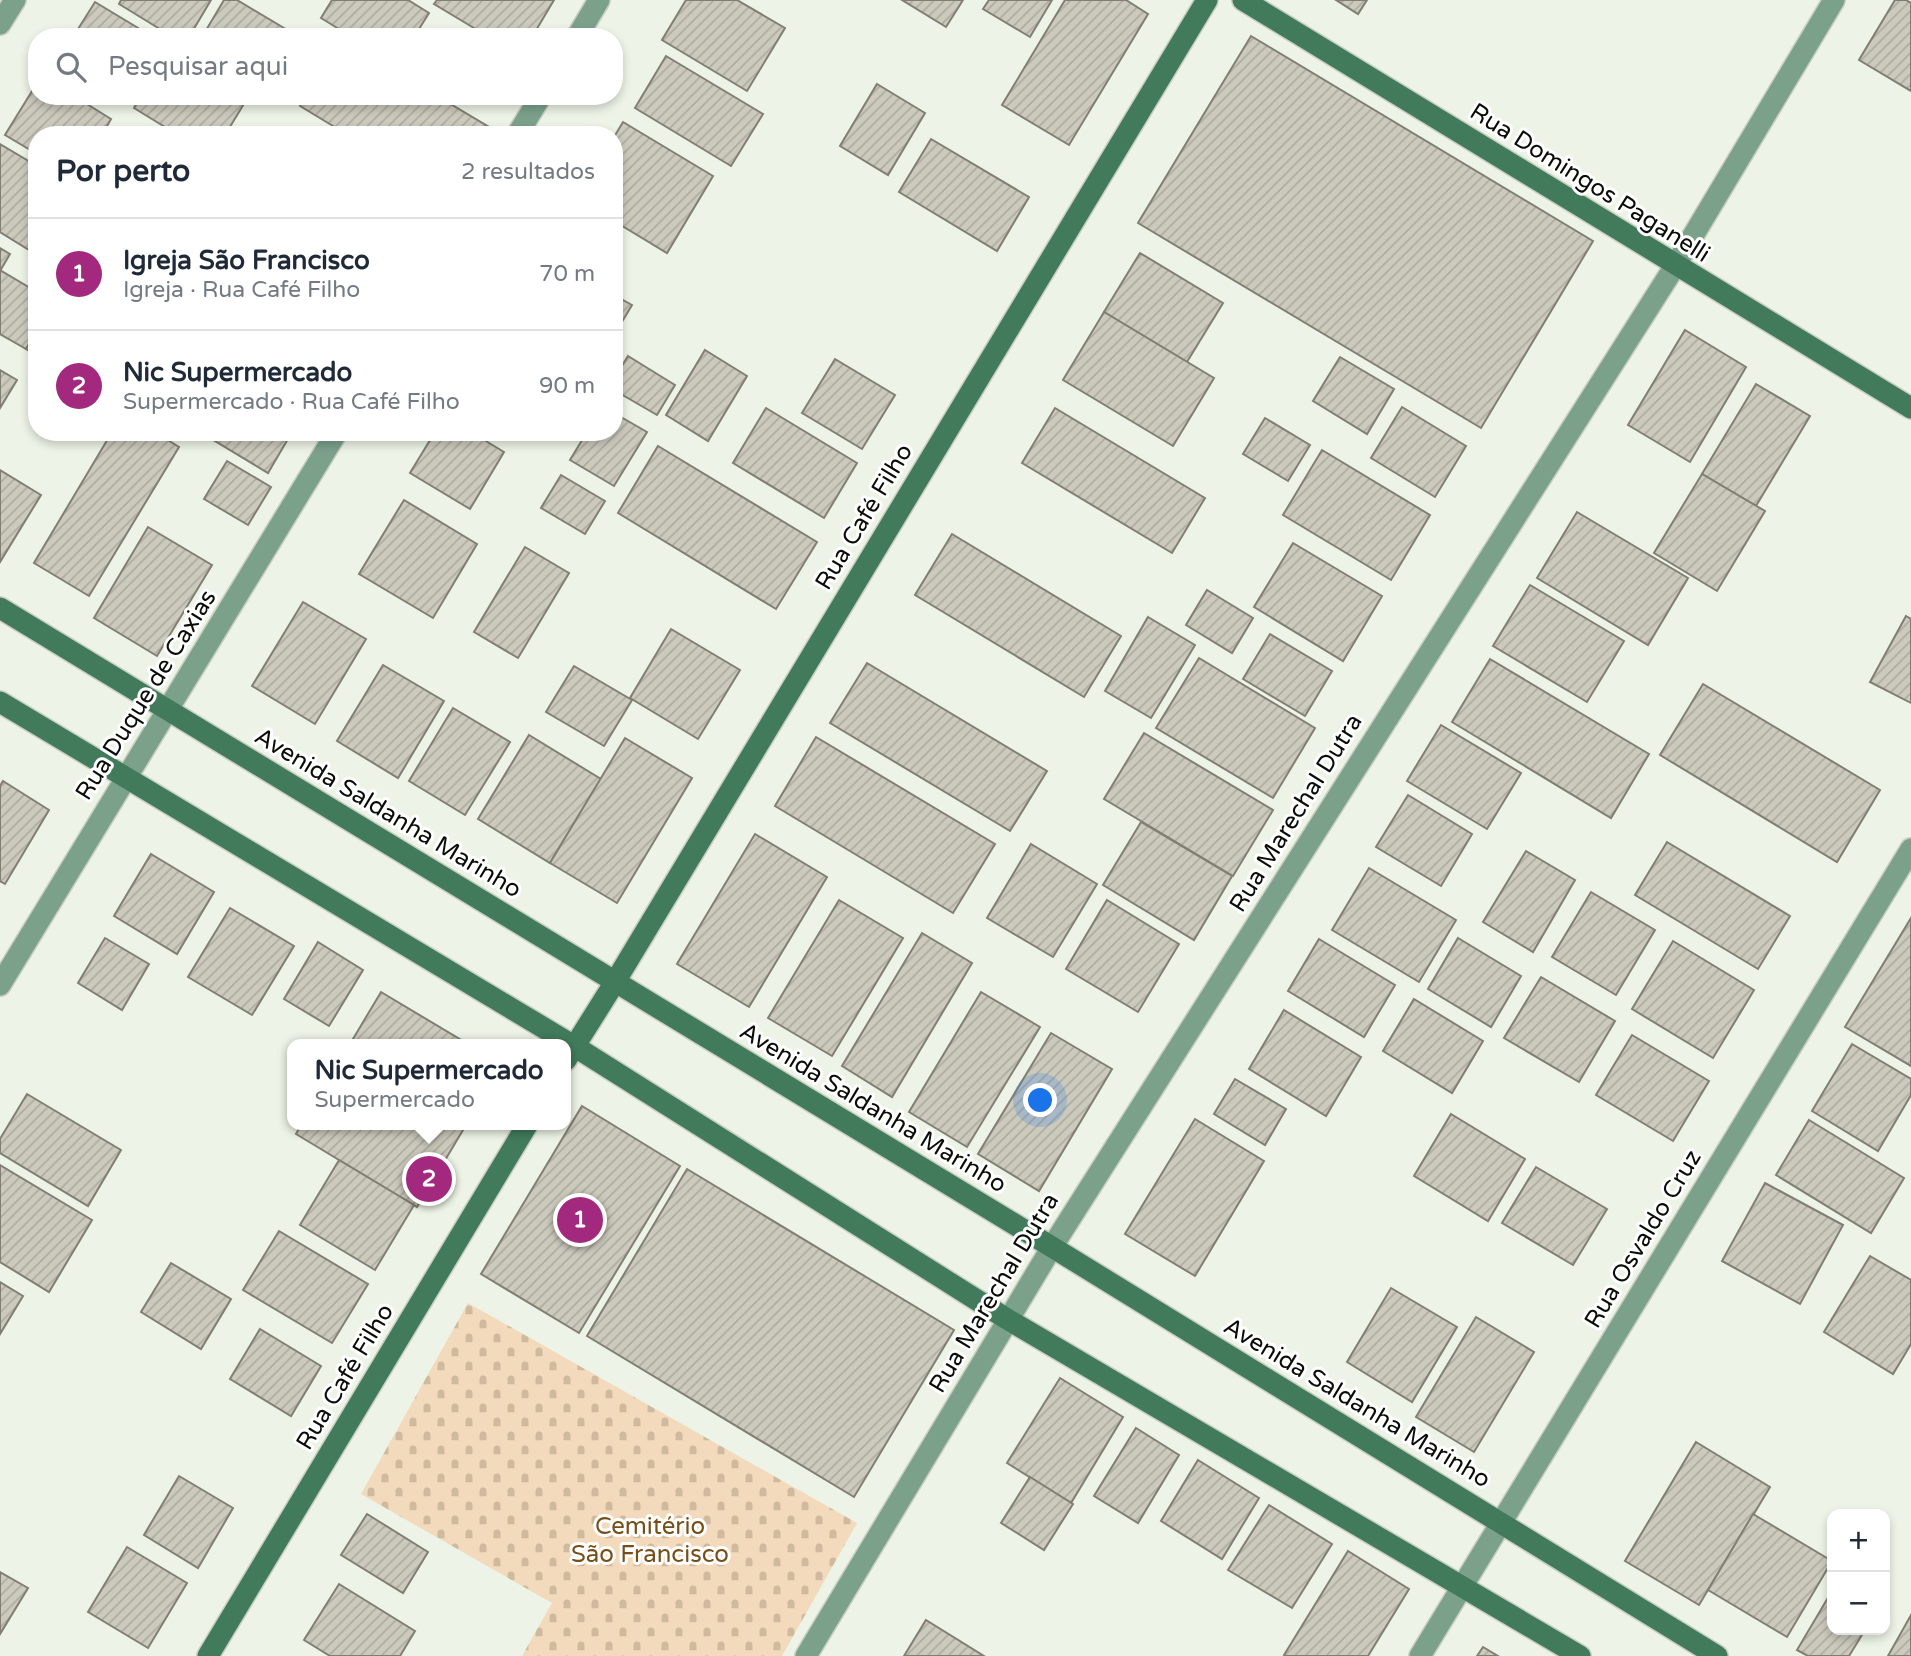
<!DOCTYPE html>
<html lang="pt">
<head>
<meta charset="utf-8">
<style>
  body { margin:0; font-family:"Varela Round",sans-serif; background:#f6f6f7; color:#1f2937 }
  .controls { position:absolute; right:21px; bottom:21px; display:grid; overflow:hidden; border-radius:14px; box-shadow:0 4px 10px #0003 }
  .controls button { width:63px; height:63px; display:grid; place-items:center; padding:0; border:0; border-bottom:2px solid #e0e1e3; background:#fff; color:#1f2937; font:35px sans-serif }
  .you { position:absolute; left:1041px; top:1101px; width:24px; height:24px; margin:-18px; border:5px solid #fff; border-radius:50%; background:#1a73e8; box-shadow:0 0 0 10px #1a73e833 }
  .badge { display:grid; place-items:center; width:46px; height:46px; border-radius:50%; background:#a3297f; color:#fff; font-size:23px; font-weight:700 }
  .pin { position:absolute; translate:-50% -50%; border:4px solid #fff; box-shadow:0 2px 7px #0006 }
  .popup { position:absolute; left:287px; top:1039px; width:284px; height:91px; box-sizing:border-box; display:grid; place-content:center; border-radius:14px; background:#fff; filter:drop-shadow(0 2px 5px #0005); font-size:23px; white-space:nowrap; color:#747a83 }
  .popup b { font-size:26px; color:#1f2937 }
  .popup::after { content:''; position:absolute; left:50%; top:100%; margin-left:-14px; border:14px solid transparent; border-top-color:#fff }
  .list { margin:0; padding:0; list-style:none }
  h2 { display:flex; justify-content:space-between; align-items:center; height:91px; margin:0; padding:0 28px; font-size:30px }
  h2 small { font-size:23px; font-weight:400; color:#747a83 }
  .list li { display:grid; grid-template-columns:46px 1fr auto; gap:21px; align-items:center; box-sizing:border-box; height:112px; padding:0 28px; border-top:2px solid #e0e1e3 }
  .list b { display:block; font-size:26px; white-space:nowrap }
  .list p { margin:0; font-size:23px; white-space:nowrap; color:#747a83 }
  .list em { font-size:23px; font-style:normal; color:#747a83 }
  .icon { flex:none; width:38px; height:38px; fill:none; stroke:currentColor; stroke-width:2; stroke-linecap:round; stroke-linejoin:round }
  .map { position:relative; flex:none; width:1911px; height:1656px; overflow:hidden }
  .search { position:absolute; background:#fff; box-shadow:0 4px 10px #0003; left:28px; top:28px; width:595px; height:77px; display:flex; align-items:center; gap:18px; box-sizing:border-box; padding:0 24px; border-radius:28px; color:#747a83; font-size:26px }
  .panel { position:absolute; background:#fff; box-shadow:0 4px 10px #0003; left:28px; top:126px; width:595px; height:315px; border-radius:28px }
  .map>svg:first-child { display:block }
  .cemetery { fill:url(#cemetery-stones) }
  .building { fill:url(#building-hatch); stroke:#817f73; stroke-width:2 }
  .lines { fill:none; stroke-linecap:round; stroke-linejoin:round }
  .street-casing { stroke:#c9cec2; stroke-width:24 }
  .secondary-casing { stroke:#c9cec2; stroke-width:24 }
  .street { stroke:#7ca18b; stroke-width:21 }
  .secondary { stroke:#417b5c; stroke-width:21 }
  .labels { text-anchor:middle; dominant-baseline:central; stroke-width:6; stroke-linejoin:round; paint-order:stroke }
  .street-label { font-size:24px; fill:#0a0c08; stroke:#fff }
  .park-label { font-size:24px; fill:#754e18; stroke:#fff }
</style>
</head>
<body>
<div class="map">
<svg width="1911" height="1656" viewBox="0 0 1911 1656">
  <defs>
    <pattern id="cemetery-stones" width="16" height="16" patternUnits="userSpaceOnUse" patternTransform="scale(1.75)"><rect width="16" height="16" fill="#f3dabc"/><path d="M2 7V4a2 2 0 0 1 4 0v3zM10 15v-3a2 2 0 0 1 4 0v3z" fill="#cfbaa0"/></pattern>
    <pattern id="building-hatch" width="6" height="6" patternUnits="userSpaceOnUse" patternTransform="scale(1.75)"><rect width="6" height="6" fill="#cccabd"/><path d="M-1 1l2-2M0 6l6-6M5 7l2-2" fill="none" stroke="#aeaca1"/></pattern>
  </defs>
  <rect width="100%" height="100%" fill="#edf3e6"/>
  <path class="cemetery" d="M468 1303 857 1523 782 1656H522L552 1603 361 1494Z"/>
  <g class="building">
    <path d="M121 0H211L189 37H173L119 4Z"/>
    <path d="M224 0H237L294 34 292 37H202Z"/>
    <path d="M332 0H408L429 13 414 37H352L321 18Z"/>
    <path d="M437 0H554L532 37H489L434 4Z"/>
    <path d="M686 0H737L785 28 747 91 662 40Z"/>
    <path d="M902 0H963L946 27Z"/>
    <path d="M989 0H1052L1030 37 983 9Z"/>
    <path d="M1065 0H1126L1148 14 1069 145 1002 105Z"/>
    <path d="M1336 0H1367L1358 14Z"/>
    <path d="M1895 0H1906L1911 3V91L1859 60Z"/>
    <path d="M95 2 153 37H73Z"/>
    <path d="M1251 36 1593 241 1481 428 1138 223Z"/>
    <path d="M666 56 763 114 731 166 635 108Z"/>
    <path d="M37 83V96H74L111 119 102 135H37V154L5 135Z"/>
    <path d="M877 84 925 113 888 175 840 146Z"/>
    <path d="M141 96H235L245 102 225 135H178L134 108Z"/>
    <path d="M306 96H437L489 127 485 135H348L300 106Z"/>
    <path d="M623 122 713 176 667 253 614 221V137Z"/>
    <path d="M931 139 1029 197 997 251 899 192Z"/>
    <path d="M0 144 37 166V255L0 232Z"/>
    <path d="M0 248 10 254 0 271Z"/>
    <path d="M1140 253 1223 303 1187 362 1104 312Z"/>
    <path d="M0 270 37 292V331L26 349 0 334Z"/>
    <path d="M614 295 632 305 614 335Z"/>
    <path d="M1104 312 1214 378 1173 446 1063 380Z"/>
    <path d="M1685 330 1746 367 1690 462 1628 425Z"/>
    <path d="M37 331V356L26 349Z"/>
    <path d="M705 350 747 376 708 441 666 415Z"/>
    <path d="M628 356 675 385 657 415 614 390V379Z"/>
    <path d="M1340 357 1394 389 1367 434 1313 401Z"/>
    <path d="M835 359 895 395 862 449 802 413Z"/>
    <path d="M0 370 17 380 0 408Z"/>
    <path d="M1756 384 1810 416 1756 506 1702 474Z"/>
    <path d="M1402 407 1466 446 1435 497 1371 458Z"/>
    <path d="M766 408 857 463 824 518 733 463Z"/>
    <path d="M1055 408 1205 498 1172 553 1022 463Z"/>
    <path d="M614 413 647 432 614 486 570 460 587 432H614Z"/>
    <path d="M1265 418 1310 445 1288 481 1243 454Z"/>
    <path d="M112 432H155L179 447 89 596 34 563Z"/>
    <path d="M200 432H292L268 473Z"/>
    <path d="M435 432H471L504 452 470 509 410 473Z"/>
    <path d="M658 446 817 542 776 609 618 513Z"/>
    <path d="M1322 450 1430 515 1391 580 1283 515Z"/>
    <path d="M227 461 271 487 248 525 204 499Z"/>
    <path d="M0 470 41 495 0 562Z"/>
    <path d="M1702 474 1765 511 1717 591 1654 553Z"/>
    <path d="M561 475 605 501 585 534 541 508Z"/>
    <path d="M404 500 477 544 433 618 359 574Z"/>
    <path d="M1577 512 1688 578 1648 645 1537 578Z"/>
    <path d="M148 527 212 565 157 656 94 618Z"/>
    <path d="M952 534 1121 636 1084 697 915 595Z"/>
    <path d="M1293 543 1382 596 1343 661 1254 607Z"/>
    <path d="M525 547 569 573 518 658 474 632Z"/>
    <path d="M1530 585 1624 641 1587 702 1493 646Z"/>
    <path d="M1207 590 1253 618 1232 653 1186 625Z"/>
    <path d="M303 602 366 639 315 724 252 686Z"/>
    <path d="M1906 616 1911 619V703L1870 682Z"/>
    <path d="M1148 617 1195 645 1151 718 1105 691Z"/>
    <path d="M671 629 740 670 698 739 630 698Z"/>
    <path d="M1270 634 1332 671 1305 716 1243 679Z"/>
    <path d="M1199 658 1315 728 1273 798 1156 728Z"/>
    <path d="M1490 659 1649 754 1611 818 1452 722Z"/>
    <path d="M867 663 1047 771 1010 831 830 723Z"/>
    <path d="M383 665 444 701 398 778 337 741Z"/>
    <path d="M574 666 632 700 604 746 546 712Z"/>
    <path d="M1703 684 1880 790 1837 862 1660 755Z"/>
    <path d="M453 708 510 742 465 815 409 781Z"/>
    <path d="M1441 725 1521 773 1487 829 1407 781Z"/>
    <path d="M1144 733 1273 810 1233 876 1104 799Z"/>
    <path d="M529 735 601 779 550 863 478 819Z"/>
    <path d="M816 737 995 844 953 913 775 806Z"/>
    <path d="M625 738 692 778 617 903 550 863Z"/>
    <path d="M3 781 49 810 5 884 0 881V786Z"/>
    <path d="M1408 795 1472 834 1441 886 1376 847Z"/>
    <path d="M1141 822 1232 876 1194 940 1103 885Z"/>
    <path d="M755 834 827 877 749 1007 677 964Z"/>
    <path d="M1667 842 1790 916 1758 969 1635 895Z"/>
    <path d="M1031 844 1097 884 1053 957 987 918Z"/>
    <path d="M1526 851 1575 880 1533 952 1483 922Z"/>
    <path d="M151 854 214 892 177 954 114 916Z"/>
    <path d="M1369 868 1456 920 1419 982 1332 930Z"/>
    <path d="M1591 892 1655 930 1616 995 1552 957Z"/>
    <path d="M839 900 903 938 832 1056 768 1018Z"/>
    <path d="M1107 900 1179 944 1138 1012 1066 969Z"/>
    <path d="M230 908 294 946 252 1015 188 977Z"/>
    <path d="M1911 918V1066L1845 1027Z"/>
    <path d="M922 933 972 963 892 1097 842 1066Z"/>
    <path d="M105 938 149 964 122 1010 78 983Z"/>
    <path d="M1458 938 1521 976 1491 1027 1428 989Z"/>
    <path d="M1319 939 1395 985 1364 1037 1288 991Z"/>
    <path d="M1673 941 1754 990 1713 1058 1632 1009Z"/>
    <path d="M318 942 363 970 329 1026 284 999Z"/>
    <path d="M1541 977 1615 1021 1579 1082 1504 1038Z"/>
    <path d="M381 992 468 1044H350Z"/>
    <path d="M981 992 1040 1027 967 1147 909 1112Z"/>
    <path d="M1414 999 1483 1041 1452 1093 1383 1051Z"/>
    <path d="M1284 1010 1361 1057 1326 1116 1249 1069Z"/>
    <path d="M1051 1033 1112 1069 1039 1191 978 1154Z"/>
    <path d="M1632 1035 1709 1081 1673 1141 1596 1095Z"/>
    <path d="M1852 1044 1911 1079V1095L1878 1151 1812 1111Z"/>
    <path d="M1235 1079 1286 1109 1265 1145 1214 1114Z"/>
    <path d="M27 1094 121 1150 88 1206 0 1153V1139Z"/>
    <path d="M582 1106 680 1166 579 1333 481 1274Z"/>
    <path d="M1451 1114 1525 1159 1488 1221 1414 1176Z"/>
    <path d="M1195 1119 1264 1161 1195 1276 1125 1234Z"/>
    <path d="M1809 1120 1904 1178 1871 1233 1776 1175Z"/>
    <path d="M301 1125H466L417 1207 296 1134Z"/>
    <path d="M339 1160 414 1205 375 1270 300 1225Z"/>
    <path d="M0 1165 92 1220 49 1292 0 1262Z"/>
    <path d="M1536 1167 1607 1209 1573 1265 1502 1223Z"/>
    <path d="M687 1169 954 1330 854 1497 587 1336Z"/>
    <path d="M1765 1183 1843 1225 1800 1304 1722 1261Z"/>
    <path d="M279 1231 368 1284 332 1343 243 1290Z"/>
    <path d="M1870 1256 1911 1280V1344L1893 1374 1824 1332Z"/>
    <path d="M171 1263 231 1299 201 1349 141 1312Z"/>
    <path d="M0 1282 23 1296 0 1334Z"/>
    <path d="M1391 1288 1457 1327 1412 1402 1347 1362Z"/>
    <path d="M1476 1317 1534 1352 1474 1452 1416 1417Z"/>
    <path d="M260 1329 321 1366 291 1416 230 1379Z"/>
    <path d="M1060 1378 1123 1417 1071 1503 1007 1463Z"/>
    <path d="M1136 1428 1179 1455 1138 1523 1094 1496Z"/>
    <path d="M1696 1442 1770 1487 1699 1605 1625 1561Z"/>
    <path d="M1198 1460 1259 1498 1222 1559 1161 1521Z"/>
    <path d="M179 1476 233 1508 198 1568 144 1535Z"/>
    <path d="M1030 1477 1073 1504 1044 1550 1001 1523Z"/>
    <path d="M1269 1505 1332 1544 1292 1608 1228 1570Z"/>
    <path d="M367 1514 428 1552 403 1593 341 1555Z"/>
    <path d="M1753 1514 1832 1561 1787 1637 1708 1590Z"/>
    <path d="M127 1547 187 1583 148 1648 88 1612Z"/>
    <path d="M1348 1551 1409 1589 1368 1656H1286L1284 1655Z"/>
    <path d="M0 1572 28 1588 0 1634Z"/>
    <path d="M339 1584 415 1631 400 1656H330L304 1640Z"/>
    <path d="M1832 1591V1630H1865L1849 1656H1808L1797 1650Z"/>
    <path d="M1911 1615V1656H1888Z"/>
    <path d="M926 1620 984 1656H904Z"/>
    <path d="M1483 1647 1498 1656H1477Z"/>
  </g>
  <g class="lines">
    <defs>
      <g id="street">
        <path d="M0 24 15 0"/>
        <path d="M577 37 599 0"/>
        <path d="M517 135 541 96"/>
        <path d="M0 985 337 432"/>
        <path d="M806 1656 1052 1247 1675 266 1834 0"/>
        <path d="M1420 1656 1911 849"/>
      </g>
      <g id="secondary">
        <path d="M1243 0 1911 408"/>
        <path d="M0 608 1052 1247 1717 1656"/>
        <path d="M0 702 574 1046 1007 1319 1580 1656"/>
        <path d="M566 1060 615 982 1207 0"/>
        <path d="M208 1656 527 1125"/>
      </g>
    </defs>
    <use href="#street" class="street-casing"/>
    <use href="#secondary" class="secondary-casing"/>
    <use href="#street" class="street"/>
    <use href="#secondary" class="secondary"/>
  </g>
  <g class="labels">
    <g class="street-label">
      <text transform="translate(1590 183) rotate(32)">Rua Domingos Paganelli</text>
      <text transform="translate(864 517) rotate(-59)">Rua Café Filho</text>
      <text transform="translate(146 695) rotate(-58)">Rua Duque de Caxias</text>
      <text transform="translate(388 813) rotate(31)">Avenida Saldanha Marinho</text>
      <text transform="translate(1296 813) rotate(-58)">Rua Marechal Dutra</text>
      <text transform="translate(873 1108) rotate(31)">Avenida Saldanha Marinho</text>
      <text transform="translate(1643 1239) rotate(-59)">Rua Osvaldo Cruz</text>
      <text transform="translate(994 1293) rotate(-59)">Rua Marechal Dutra</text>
      <text transform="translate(345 1377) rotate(-59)">Rua Café Filho</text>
      <text transform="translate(1357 1403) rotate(31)">Avenida Saldanha Marinho</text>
    </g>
    <g class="park-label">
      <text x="650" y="1526">Cemitério<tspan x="650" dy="28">São Francisco</tspan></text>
    </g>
  </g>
</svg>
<div class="controls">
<button>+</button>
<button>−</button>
</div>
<div class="you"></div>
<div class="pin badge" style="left:580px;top:1220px">1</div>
<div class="pin badge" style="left:429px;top:1179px">2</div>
<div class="popup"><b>Nic Supermercado</b>Supermercado</div>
<div class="search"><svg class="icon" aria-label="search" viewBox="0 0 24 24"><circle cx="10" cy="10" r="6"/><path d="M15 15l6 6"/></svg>Pesquisar aqui</div>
<section class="panel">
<h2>Por perto<small>2 resultados</small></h2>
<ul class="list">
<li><span class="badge">1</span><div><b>Igreja São Francisco</b><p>Igreja · Rua Café Filho</p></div><em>70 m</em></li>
<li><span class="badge">2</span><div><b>Nic Supermercado</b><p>Supermercado · Rua Café Filho</p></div><em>90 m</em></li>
</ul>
</section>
</div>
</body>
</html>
